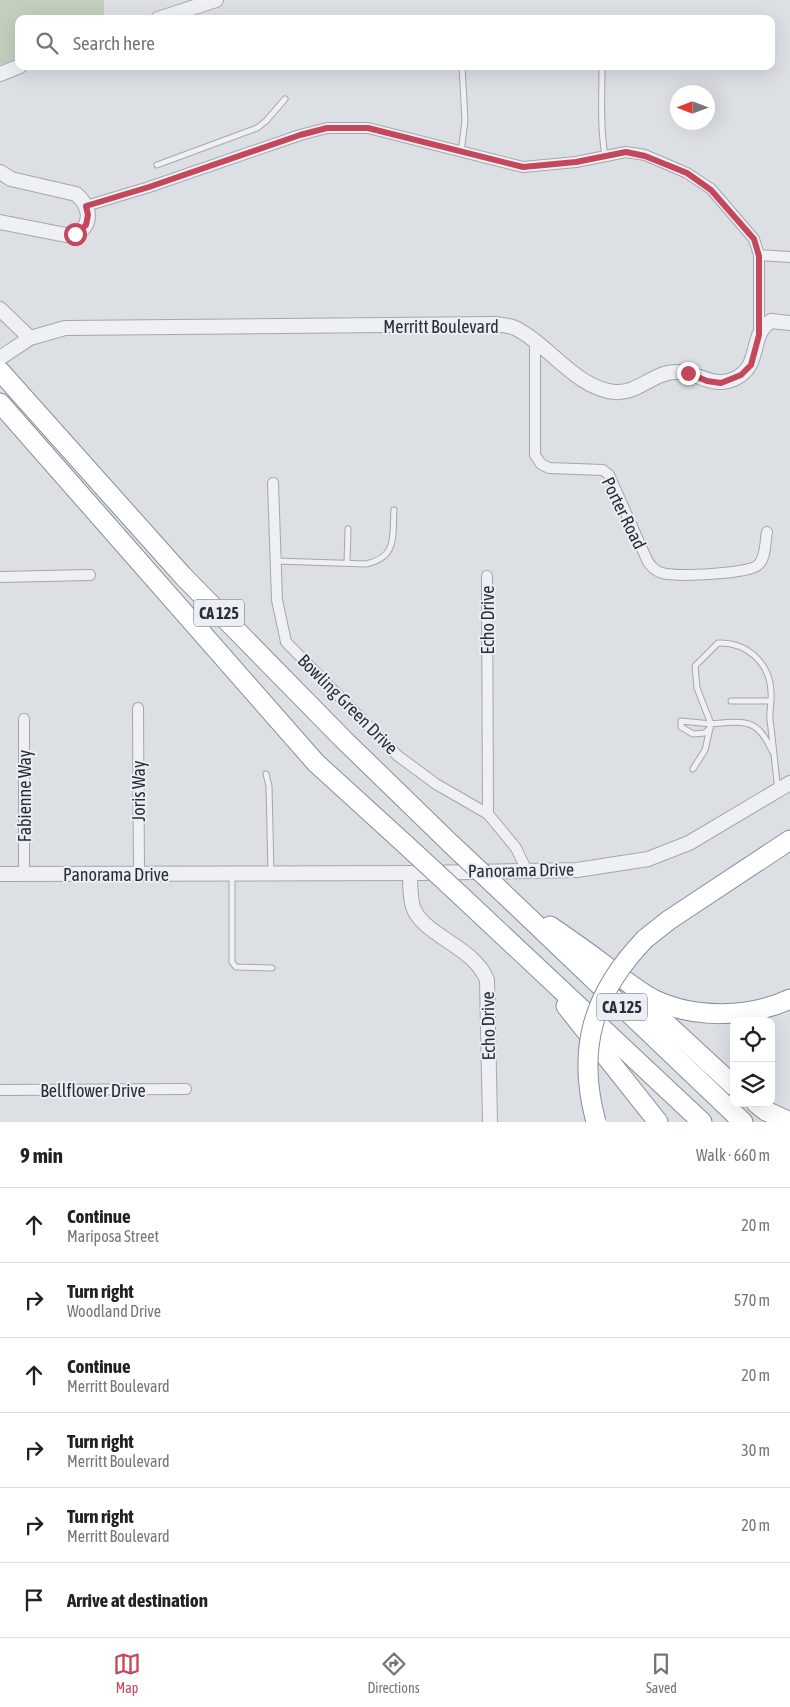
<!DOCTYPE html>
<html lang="en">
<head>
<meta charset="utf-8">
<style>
  body { margin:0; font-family:"Asap Condensed",sans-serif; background:#f2f2f2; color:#222 }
  .controls { position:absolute; right:15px; bottom:15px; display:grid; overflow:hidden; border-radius:10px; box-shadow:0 5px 20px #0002 }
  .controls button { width:45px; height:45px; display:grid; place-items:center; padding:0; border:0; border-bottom:1px solid #e0e0e0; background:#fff; color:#222; font:25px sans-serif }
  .compass { position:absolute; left:670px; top:85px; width:45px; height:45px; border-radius:50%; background:#fff; box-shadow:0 5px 20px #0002; rotate:270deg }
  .stop { position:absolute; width:15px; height:15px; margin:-11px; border:4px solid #c5475c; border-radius:50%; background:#fff }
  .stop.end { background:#c5475c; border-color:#fff; box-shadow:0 1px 5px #0008 }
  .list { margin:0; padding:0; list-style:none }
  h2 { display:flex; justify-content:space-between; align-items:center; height:65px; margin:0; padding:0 20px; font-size:21px }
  h2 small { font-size:16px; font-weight:400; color:#767676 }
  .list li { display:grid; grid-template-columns:32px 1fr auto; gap:15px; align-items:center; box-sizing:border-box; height:75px; padding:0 20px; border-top:1px solid #e0e0e0 }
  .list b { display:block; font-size:19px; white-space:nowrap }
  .list p { margin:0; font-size:16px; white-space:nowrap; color:#767676 }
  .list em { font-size:16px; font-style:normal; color:#767676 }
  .icon { flex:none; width:28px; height:28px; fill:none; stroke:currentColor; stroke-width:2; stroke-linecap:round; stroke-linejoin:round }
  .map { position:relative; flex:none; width:790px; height:1122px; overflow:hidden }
  .search { position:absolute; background:#fff; box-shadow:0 5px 20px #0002; left:15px; right:15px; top:15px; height:55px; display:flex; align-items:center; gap:12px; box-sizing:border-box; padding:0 18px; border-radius:10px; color:#767676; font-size:19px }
  .sheet { height:515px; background:#fff }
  nav { display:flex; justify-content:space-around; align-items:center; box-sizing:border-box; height:70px; border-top:1px solid #e0e0e0; background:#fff; font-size:14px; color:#767676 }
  nav a { display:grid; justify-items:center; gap:2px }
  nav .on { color:#c5475c }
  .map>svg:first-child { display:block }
  .green { fill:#c2cfbe }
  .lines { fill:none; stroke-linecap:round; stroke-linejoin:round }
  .service-casing { stroke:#a2a7af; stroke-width:7 }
  .minor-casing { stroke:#a2a7af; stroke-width:12 }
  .tertiary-casing { stroke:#a2a7af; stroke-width:16 }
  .motorway-casing { stroke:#858e9b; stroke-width:21 }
  .service { stroke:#eef0f4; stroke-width:5 }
  .minor { stroke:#eef0f4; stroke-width:10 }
  .tertiary { stroke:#eef0f4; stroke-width:14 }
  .motorway { stroke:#fff; stroke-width:19 }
  .motorway-bridge-casing { stroke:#858e9b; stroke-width:21; stroke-linecap:butt }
  .motorway-bridge { stroke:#fff; stroke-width:19 }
  .route { stroke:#c5475c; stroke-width:6 }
  .labels { text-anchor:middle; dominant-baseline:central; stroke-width:4; stroke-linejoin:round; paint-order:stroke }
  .shield { fill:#ebeff3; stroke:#626872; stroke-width:1 }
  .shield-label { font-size:16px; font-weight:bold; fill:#272e3b }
  .street-label { font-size:18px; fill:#272e3b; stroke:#ebeff3 }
</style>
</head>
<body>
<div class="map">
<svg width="790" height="1122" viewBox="0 0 790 1122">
  <rect width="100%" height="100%" fill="#dce0e5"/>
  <path class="green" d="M0 0H104V19H19V58L0 65Z"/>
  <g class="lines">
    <defs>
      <g id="service">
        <path d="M602 66C602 97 600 126 605 156"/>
        <path d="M461 152 465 121 462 66"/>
        <path d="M157 165 257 128 266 121 285 99"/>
        <path d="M276 561 366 564C398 557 392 537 394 510"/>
        <path d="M347 563 348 529"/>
        <path d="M731 701H770"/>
        <path d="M710 728 705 733 693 734 681 727V721L711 724 697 688 695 666 718 643C747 642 770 663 771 692 772 702 769 711 770 720 773 743 775 766 778 790"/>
        <path d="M693 769 705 750 711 724C744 721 758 718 772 751"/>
        <path d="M266 774 269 786 271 873"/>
        <path d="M232 874V962L236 967 272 968"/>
      </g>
      <g id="minor">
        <path d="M86 206 149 187 300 135 327 128H368L523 167 576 162 626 152 645 155 687 173 711 189 754 239 759 255V335"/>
        <path d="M759 255 790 257"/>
        <path d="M535 340V455L541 464 549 468 603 470 609 475 648 562C652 567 655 571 662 573 676 577 749 574 758 565 766 558 765 542 767 532"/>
        <path d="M273 483 277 600 286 642 398 756 436 784 488 814 516 848 527 871"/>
        <path d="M487 576 488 814"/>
        <path d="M0 577 90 575"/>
        <path d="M138 708 139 874"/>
        <path d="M24 719V874"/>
        <path d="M0 1090 186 1089"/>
      </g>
      <g id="tertiary">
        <path d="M158 19 216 0"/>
        <path d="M0 74 20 66"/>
        <path d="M0 172 11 179 76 194C86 202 93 217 83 229L75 234 66 235 0 222"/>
        <path d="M0 309 30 338"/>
        <path d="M0 358 30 338 65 328 494 324C502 325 510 325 517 329 549 345 577 389 615 392 638 394 653 372 676 372 697 371 712 389 734 379 763 366 748 335 771 321L790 323"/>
        <path d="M410 873C410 884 410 897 413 907 423 936 474 946 487 980L490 1122"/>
        <path d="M0 874 420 873 577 870 648 859 689 843 790 783"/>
      </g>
      <g id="motorway">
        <path d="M0 371 183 576 343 739 451 844"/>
        <path d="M0 403 316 763 406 845"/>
        <path d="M502 892 743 1122"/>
        <path d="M459 894 702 1122"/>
        <path d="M550 926C569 939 588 952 606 966 621 977 636 990 653 999 694 1019 749 1018 790 999"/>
        <path d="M645 939 669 920 790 840"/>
        <path d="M634 998 668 1025 734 1086"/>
        <path d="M566 1006 658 1122"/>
        <path d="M756 1103 766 1111 790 1122"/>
      </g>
    </defs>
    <use href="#service" class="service-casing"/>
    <use href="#minor" class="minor-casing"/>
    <use href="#tertiary" class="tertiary-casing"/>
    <use href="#motorway" class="motorway-casing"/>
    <use href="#service" class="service"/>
    <use href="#minor" class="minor"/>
    <use href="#tertiary" class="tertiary"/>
    <use href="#motorway" class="motorway"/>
    <defs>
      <g id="motorway-bridge">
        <path d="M451 844 502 892"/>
        <path d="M406 845 459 894"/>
        <path d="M596 1122C576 1049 593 993 645 939"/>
      </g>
    </defs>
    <use href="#motorway-bridge" class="motorway-bridge-casing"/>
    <use href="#motorway-bridge" class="motorway-bridge"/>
  </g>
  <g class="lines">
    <path class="route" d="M75 234 86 225 88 215 86 206 149 187 300 135 327 128H368L523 167 576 162 626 152 645 156 687 173 711 190 754 239 759 256V335L751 365 741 375 721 383 707 381 688 373"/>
  </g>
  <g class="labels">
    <g class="shield">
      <rect x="194" y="599.5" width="50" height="27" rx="4"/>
      <rect x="597" y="993.5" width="50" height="27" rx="4"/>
    </g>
    <g class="shield-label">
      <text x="219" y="613">CA 125</text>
      <text x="622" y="1007">CA 125</text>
    </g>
    <g class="street-label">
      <text x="441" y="326">Merritt Boulevard</text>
      <text transform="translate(624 513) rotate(64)">Porter Road</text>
      <text transform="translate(487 620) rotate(-90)">Echo Drive</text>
      <text transform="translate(348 704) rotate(45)">Bowling Green Drive</text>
      <text transform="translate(138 791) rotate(-90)">Joris Way</text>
      <text transform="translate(24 796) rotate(-90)">Fabienne Way</text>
      <text transform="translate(521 870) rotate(-1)">Panorama Drive</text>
      <text x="116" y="874">Panorama Drive</text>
      <text transform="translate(488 1026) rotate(-91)">Echo Drive</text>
      <text x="93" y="1090">Bellflower Drive</text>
    </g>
  </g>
</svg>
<div class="controls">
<button><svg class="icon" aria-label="locate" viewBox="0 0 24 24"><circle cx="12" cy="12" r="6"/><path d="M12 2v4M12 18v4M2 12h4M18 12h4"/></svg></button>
<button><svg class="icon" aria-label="layers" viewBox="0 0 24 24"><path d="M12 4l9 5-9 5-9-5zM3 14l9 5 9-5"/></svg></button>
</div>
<svg class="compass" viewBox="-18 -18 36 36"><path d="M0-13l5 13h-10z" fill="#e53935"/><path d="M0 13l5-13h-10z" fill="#767676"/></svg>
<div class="stop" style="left:75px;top:234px"></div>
<div class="stop end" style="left:688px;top:373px"></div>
<div class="search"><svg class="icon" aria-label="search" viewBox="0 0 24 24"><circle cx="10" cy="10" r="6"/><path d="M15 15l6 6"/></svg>Search here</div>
</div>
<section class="sheet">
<h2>9 min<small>Walk · 660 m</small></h2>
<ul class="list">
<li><svg class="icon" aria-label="ahead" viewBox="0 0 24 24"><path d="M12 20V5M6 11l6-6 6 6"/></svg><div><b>Continue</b><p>Mariposa Street</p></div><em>20 m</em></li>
<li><svg class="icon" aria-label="right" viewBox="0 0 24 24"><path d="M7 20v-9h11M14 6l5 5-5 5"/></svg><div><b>Turn right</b><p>Woodland Drive</p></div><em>570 m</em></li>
<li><svg class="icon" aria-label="ahead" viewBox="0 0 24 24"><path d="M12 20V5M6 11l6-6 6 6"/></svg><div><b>Continue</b><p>Merritt Boulevard</p></div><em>20 m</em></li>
<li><svg class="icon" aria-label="right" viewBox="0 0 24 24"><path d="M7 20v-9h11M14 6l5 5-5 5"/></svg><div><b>Turn right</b><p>Merritt Boulevard</p></div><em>30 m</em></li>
<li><svg class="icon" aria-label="right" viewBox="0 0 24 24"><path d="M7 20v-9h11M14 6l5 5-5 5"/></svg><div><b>Turn right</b><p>Merritt Boulevard</p></div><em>20 m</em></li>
<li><svg class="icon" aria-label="arrive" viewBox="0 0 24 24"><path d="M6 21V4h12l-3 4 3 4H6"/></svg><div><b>Arrive at destination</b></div></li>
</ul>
</section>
<nav>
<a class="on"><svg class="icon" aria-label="map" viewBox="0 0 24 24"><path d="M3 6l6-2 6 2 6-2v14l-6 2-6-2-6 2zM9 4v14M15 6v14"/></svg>Map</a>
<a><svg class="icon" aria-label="directions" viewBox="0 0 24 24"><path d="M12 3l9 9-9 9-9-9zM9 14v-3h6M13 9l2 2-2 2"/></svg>Directions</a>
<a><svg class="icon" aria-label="saved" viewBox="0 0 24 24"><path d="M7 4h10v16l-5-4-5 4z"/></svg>Saved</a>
</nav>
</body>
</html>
